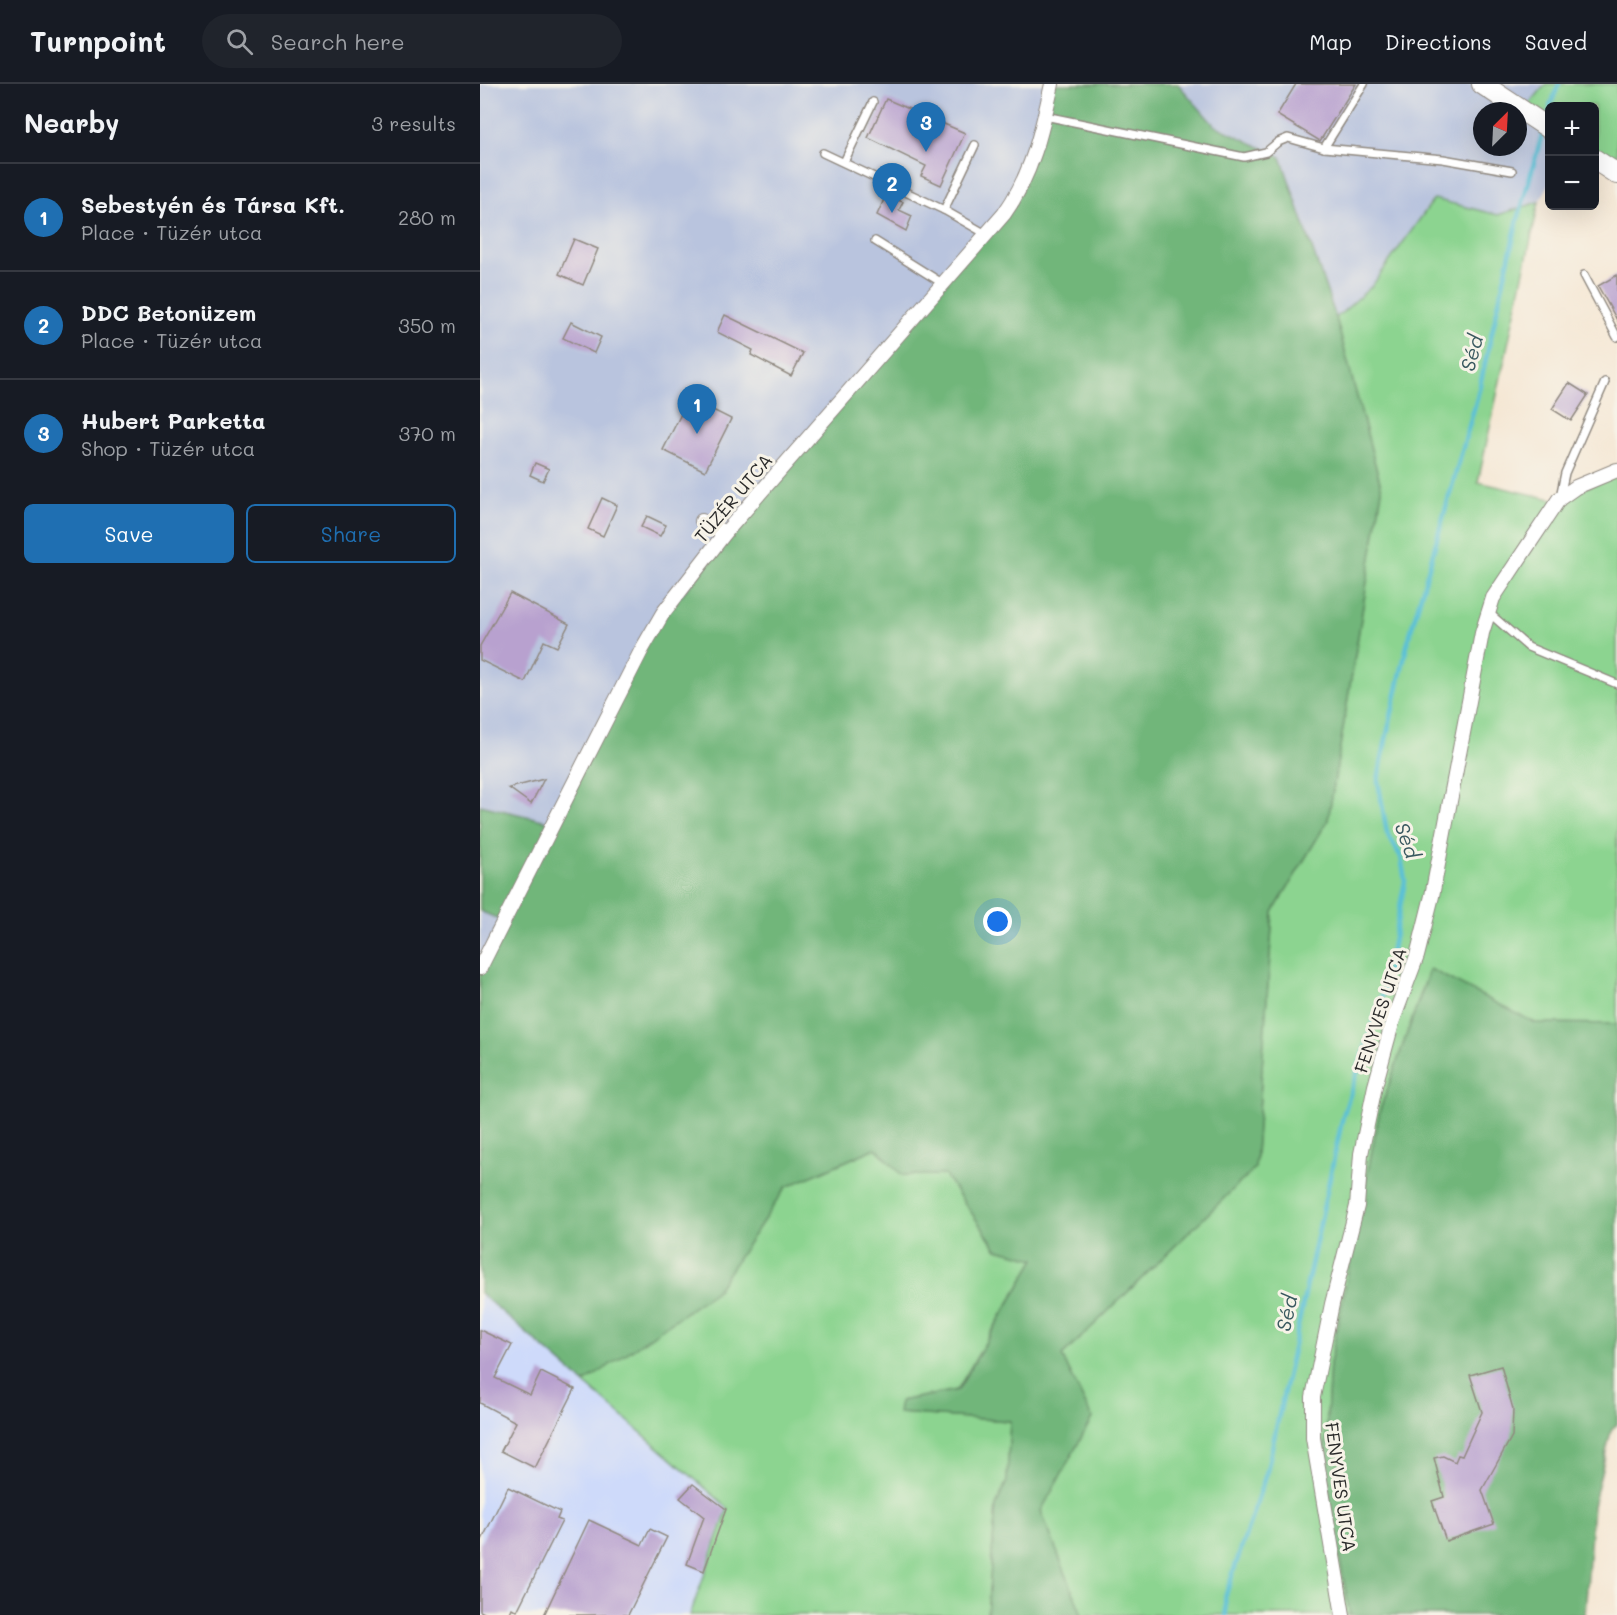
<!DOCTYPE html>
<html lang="en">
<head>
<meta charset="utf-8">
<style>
  body { margin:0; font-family:Mali,sans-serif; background:#20242c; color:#f1f3f6 }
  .controls { position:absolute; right:18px; top:18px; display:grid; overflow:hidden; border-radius:9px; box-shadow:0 6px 24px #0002 }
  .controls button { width:54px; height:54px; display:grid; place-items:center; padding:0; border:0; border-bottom:2px solid #363941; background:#171b24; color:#f1f3f6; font:30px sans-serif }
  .compass { position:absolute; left:993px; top:18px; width:54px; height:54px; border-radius:50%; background:#171b24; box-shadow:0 6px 24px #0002; rotate:24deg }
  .you { position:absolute; left:518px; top:838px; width:21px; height:21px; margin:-15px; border:4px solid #fff; border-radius:50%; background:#1a73e8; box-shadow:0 0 0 9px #1a73e833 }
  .badge { display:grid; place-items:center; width:39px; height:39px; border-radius:50%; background:#1f6fb2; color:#fff; font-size:20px; font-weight:700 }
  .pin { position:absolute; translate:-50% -50px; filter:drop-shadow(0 2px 3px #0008) }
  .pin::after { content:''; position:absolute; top:32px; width:21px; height:18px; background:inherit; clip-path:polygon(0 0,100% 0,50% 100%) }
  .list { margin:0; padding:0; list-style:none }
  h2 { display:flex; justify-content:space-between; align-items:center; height:78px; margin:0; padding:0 24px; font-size:26px }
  h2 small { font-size:20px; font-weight:400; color:#9ea1a6 }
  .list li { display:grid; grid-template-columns:39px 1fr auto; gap:18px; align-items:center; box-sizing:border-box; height:108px; padding:0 24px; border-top:2px solid #363941 }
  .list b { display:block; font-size:22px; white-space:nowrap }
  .list p { margin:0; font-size:20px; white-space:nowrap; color:#9ea1a6 }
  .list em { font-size:20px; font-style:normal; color:#9ea1a6 }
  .actions { display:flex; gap:12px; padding:18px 24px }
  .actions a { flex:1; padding:14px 0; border:2px solid #1f6fb2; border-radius:9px; text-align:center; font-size:21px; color:#1f6fb2 }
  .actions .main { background:#1f6fb2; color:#fff }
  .icon { flex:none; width:33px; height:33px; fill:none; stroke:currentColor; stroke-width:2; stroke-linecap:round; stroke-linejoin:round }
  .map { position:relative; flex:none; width:1137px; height:1531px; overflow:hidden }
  header { display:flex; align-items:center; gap:36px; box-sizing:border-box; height:84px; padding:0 30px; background:#171b24; border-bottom:2px solid #363941 }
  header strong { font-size:28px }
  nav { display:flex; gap:33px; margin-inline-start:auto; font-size:21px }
  .search { width:420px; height:54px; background:#20242c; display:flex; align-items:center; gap:15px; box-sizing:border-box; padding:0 21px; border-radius:33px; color:#9ea1a6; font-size:22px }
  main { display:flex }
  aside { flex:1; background:#171b24 }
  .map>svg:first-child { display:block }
  .built { fill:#cedafa }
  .industrial { fill:#b9c4de; fill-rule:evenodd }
  .green { fill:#8cd490; stroke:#5c805e; stroke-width:1.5 }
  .forest { fill:#71b67a; stroke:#4e7052; stroke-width:1.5 }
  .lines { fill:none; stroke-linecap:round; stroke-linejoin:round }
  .stream { stroke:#5ac0d7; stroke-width:4.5 }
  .building { fill:#b8a1cf }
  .service-casing { stroke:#908980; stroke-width:10 }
  .minor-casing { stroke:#908980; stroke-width:16 }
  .primary-casing { stroke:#908980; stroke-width:22 }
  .service { stroke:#fff; stroke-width:7 }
  .minor { stroke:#fff; stroke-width:14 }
  .primary { stroke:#fff; stroke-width:20 }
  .labels { text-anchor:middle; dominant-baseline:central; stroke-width:6; stroke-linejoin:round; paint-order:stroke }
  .street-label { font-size:18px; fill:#2b2b2b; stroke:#f7f3e8 }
  .water-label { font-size:20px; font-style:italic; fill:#39585f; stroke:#f7f3e8 }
</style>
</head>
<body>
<header>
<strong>Turnpoint</strong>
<div class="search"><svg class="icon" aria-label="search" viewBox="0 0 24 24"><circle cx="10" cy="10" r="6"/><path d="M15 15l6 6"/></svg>Search here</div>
<nav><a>Map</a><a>Directions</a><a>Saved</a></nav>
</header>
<main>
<aside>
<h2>Nearby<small>3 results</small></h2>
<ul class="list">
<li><span class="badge">1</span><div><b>Sebestyén és Társa Kft.</b><p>Place · Tüzér utca</p></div><em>280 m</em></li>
<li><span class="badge">2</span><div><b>DDC Betonüzem</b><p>Place · Tüzér utca</p></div><em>350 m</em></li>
<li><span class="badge">3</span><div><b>Hubert Parketta</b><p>Shop · Tüzér utca</p></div><em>370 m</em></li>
</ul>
<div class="actions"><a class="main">Save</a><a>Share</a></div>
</aside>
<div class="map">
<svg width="1137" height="1531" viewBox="0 0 1137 1531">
  <rect width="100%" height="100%" fill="#f7f3e8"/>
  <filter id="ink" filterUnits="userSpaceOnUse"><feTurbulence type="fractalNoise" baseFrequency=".0167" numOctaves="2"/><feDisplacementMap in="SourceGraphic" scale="12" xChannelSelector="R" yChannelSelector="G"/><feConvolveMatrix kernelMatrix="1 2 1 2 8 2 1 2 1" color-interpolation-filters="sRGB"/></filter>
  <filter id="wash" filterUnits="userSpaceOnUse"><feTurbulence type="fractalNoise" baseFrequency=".008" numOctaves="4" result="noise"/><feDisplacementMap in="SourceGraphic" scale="24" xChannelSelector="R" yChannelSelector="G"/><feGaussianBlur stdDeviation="1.35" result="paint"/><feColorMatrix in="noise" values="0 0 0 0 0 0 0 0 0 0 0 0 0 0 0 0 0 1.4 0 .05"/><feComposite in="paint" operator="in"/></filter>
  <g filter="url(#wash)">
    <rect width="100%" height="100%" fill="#f5e7d4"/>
    <path class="built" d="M0 1209 248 1424 210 1531H0Z"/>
    <g class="industrial">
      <path d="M0 0H568L536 111 70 738 0 721Z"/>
      <path d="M698 0H1066L1043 28 1069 45V101L1059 118 1018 131 953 115 892 202 856 234 801 73 734 41ZM1002 27H1038V63H1002Z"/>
      <path d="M0 827 21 835 0 877Z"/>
    </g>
    <g class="green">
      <path d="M1066 0H1137V90L1115 75 1114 22H1070L1069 45 1043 28Z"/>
      <path d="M954 115 1018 131 1059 118 998 398 1080 417 1137 388V940L1055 939 949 886 900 1026 850 1280 844 1386 870 1531H602L561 1427 612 1334 582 1272 775 1084 793 828 848 736 902 406 856 234 892 202Z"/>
      <path d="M396 1064 422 1091H465L517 1165 555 1175 477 1306 420 1317 419 1329 530 1337 527 1397 516 1422 507 1531H210L248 1424 104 1299 236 1207 306 1103Z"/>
    </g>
    <g class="forest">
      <path d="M568 0H698L734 41 801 73 856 234 902 406 848 736 793 828 775 1084 582 1272 612 1334 561 1427 602 1531H507L516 1422 527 1397 530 1337 418 1329 420 1317 478 1306 555 1175 517 1165 465 1091H422L396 1064 306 1103 236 1207 104 1299 0 1209V877L21 836 0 827V721L71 738 158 563 536 111Z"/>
      <path d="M950 885 1055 939 1137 940V1340L1131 1347 1113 1422 1105 1531H870L844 1386 850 1280 900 1026Z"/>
    </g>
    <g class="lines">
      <g class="stream">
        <path d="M1070 22 1079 0"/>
        <path d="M1066 36 1070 26"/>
        <path d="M746 1531 745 1513 787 1387 863 1032 904 906 925 797 921 773 907 749 898 697 906 655 928 557 997 314 1037 139 1063 47"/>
      </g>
    </g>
    <g id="blocks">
      <g class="building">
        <path d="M816 0H876L840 57 797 31Z"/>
        <path d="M406 15 485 49 461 101 441 92 446 82 388 54Z"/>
        <path d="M406 111 423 118 419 126 432 132 426 147 397 131Z"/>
        <path d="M94 155 118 165 103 201 79 190Z"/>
        <path d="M1137 191V236L1118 202Z"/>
        <path d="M245 231 323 269 311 292 271 271 273 266 237 248Z"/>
        <path d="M91 238 121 253 114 269 83 254Z"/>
        <path d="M1089 299 1108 311 1091 337 1072 325Z"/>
        <path d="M209 314 251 335 225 387 183 366Z"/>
        <path d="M55 379 69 385 63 397 50 391Z"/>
        <path d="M122 414 137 421 123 452 108 445Z"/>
        <path d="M167 432 186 441 180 452 161 443Z"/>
        <path d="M30 509 89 540 77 563 64 557 45 598 0 576V562Z"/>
        <path d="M64 695 51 720 29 704Z"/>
        <path d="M0 1246 32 1261 15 1294 50 1311 61 1288 95 1305 55 1384 21 1367 36 1338 0 1319Z"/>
        <path d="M1021 1282 1033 1325 1032 1352 1002 1406 1014 1440 966 1457 952 1417 964 1413 954 1374 963 1372 975 1378 978 1371 982 1372 1002 1328 990 1291Z"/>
        <path d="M213 1400 246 1425 224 1487 207 1480 224 1433 200 1414Z"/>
        <path d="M28 1403 80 1428 77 1435 82 1437 37 1527 32 1524 29 1531H8L0 1527V1460Z"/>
        <path d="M109 1436 162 1461 170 1445 187 1453 148 1531H64Z"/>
      </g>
    </g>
  </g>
  <g filter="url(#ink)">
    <use href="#blocks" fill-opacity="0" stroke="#908980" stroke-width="1.5"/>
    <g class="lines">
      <defs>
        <g id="service">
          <path d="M565 32 764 73 786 68 798 58 808 54 844 64 963 75 1032 87"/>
          <path d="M844 64 884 0"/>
          <path d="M343 69 464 126 506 150"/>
          <path d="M364 78 393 18"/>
          <path d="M464 126 495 61"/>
          <path d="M395 157 462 199"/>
          <path d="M1104 191 1137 253"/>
          <path d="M1080 413 1085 389 1125 298"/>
          <path d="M1008 528 1048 563 1137 600"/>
        </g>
        <g id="minor">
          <path d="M222 437 245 449"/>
          <path d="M0 884 161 567 183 529 245 449 524 130C552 91 562 46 572 0"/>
          <path d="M863 1531 833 1354V1313L852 1220 877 1122 881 1070 895 1002 913 936 937 872 952 812 1002 549 1013 514 1079 415 1096 403 1137 386"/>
        </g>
        <g id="primary">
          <path d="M1002 0 1070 45"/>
          <path d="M1114 75 1137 90"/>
        </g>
      </defs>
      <use href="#service" class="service-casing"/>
      <use href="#minor" class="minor-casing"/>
      <use href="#primary" class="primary-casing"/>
      <use href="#service" class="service"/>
      <use href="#minor" class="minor"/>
      <use href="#primary" class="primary"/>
    </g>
  </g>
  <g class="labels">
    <g class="street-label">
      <text transform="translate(253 414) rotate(-50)">TÜZÉR UTCA</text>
      <text transform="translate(900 926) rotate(-72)">FENYVES UTCA</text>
      <text transform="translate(861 1403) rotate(82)">FENYVES UTCA</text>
    </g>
    <g class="water-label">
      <text transform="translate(991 269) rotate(-75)">Séd</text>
      <text transform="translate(928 756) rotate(70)">Séd</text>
      <text transform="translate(806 1229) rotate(-78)">Séd</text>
    </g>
  </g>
</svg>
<div class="controls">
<button>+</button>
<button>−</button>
</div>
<svg class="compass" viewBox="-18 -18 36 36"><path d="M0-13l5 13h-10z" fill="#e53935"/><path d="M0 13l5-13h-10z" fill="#9ea1a6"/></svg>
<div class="you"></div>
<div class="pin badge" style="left:217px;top:350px">1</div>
<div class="pin badge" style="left:412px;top:129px">2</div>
<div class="pin badge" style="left:446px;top:68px">3</div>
</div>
</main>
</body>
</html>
